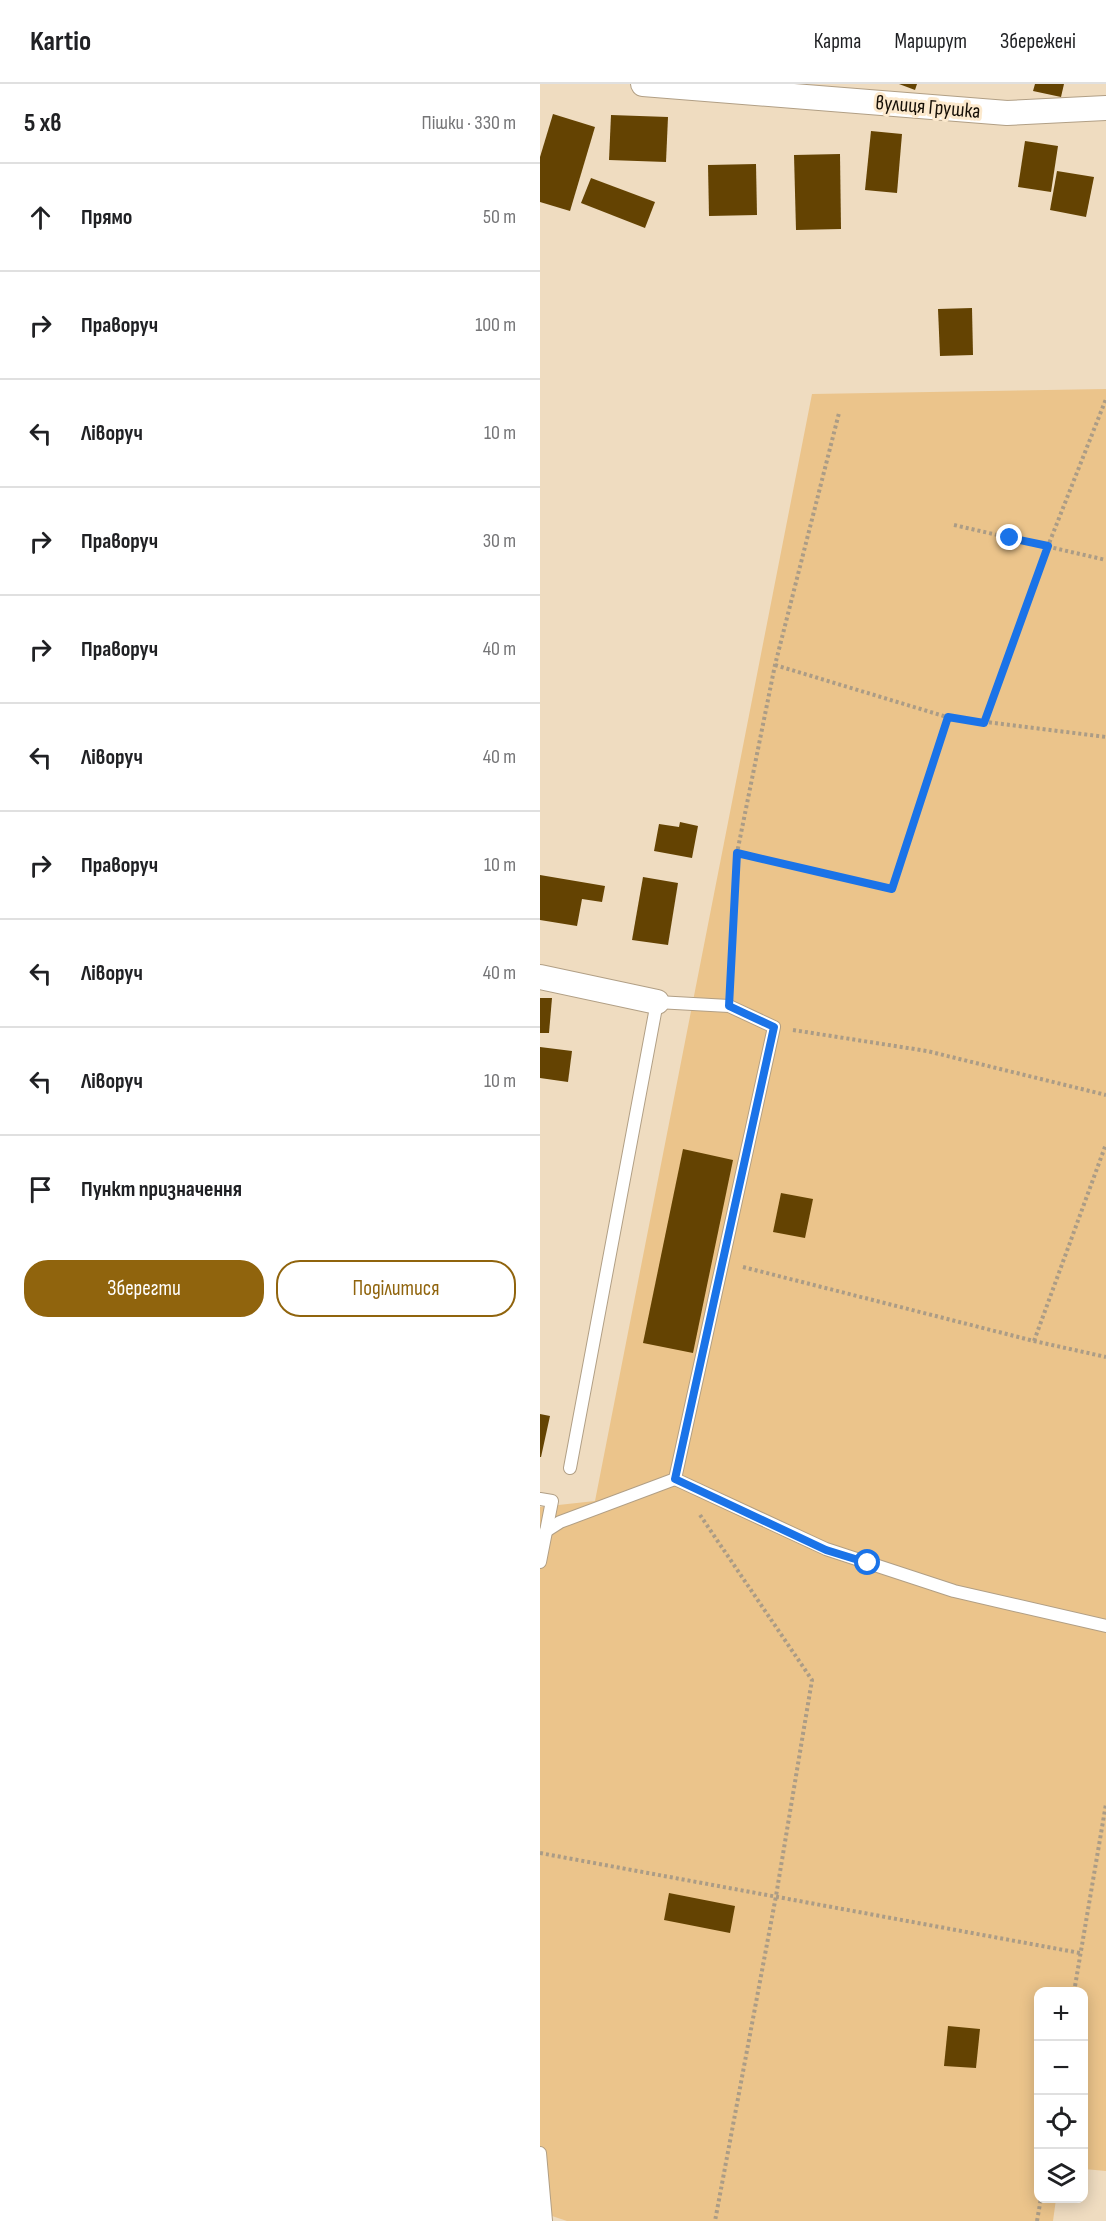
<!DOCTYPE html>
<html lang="uk">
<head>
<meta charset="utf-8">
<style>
  body { margin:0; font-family:"Sofia Sans Condensed",sans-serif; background:#f2f2f2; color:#202124 }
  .controls { position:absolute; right:18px; bottom:18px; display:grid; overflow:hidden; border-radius:12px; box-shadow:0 3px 15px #0003 }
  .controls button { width:54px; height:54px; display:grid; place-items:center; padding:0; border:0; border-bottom:2px solid #e0e0e0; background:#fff; color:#202124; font:30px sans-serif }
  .stop { position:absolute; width:18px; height:18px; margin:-14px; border:4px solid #1a73e8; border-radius:50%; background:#fff }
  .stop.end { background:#1a73e8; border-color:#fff; box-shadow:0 2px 6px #0008 }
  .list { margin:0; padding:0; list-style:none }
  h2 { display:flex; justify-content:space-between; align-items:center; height:78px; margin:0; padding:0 24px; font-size:26px }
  h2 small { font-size:20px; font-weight:400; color:#757577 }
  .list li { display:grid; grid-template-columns:39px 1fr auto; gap:18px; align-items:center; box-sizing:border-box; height:108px; padding:0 24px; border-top:2px solid #e0e0e0 }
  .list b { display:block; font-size:22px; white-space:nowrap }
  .list em { font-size:20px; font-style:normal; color:#757577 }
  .actions { display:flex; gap:12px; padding:18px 24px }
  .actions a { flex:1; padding:14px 0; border:2px solid #90640d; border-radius:24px; text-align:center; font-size:21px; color:#90640d }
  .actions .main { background:#90640d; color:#fff }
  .icon { flex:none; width:33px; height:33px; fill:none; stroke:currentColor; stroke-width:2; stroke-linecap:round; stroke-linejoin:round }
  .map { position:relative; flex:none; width:566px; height:2137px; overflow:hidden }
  header { display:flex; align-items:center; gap:36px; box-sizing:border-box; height:84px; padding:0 30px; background:#fff; border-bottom:2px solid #e0e0e0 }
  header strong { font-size:28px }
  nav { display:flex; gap:33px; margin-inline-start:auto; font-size:21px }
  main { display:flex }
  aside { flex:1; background:#fff }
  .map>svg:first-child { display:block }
  .green { fill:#ebc48b }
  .building { fill:#644302 }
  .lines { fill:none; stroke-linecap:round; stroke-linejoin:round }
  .service-casing { stroke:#b19f85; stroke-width:14 }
  .minor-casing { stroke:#b19f85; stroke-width:26 }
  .path { stroke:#ab9c86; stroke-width:4; stroke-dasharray:3 3; stroke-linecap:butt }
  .service { stroke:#fff; stroke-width:12 }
  .minor { stroke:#fff; stroke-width:24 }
  .route { stroke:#1a73e8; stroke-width:8 }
  .labels { text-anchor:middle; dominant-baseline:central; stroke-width:6; stroke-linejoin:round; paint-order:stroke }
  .street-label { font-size:21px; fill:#160f06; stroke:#fce9cd }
</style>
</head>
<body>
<header>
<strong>Kartio</strong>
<nav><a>Карта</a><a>Маршрут</a><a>Збережені</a></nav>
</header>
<main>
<aside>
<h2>5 хв<small>Пішки · 330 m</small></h2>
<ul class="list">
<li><svg class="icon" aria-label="ahead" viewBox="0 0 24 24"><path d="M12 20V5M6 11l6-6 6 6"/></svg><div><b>Прямо</b></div><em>50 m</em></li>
<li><svg class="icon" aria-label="right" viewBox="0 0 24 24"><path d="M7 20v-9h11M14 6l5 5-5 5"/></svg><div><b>Праворуч</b></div><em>100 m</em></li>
<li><svg class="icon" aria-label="left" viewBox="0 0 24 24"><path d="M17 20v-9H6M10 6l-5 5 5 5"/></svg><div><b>Ліворуч</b></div><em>10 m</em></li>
<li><svg class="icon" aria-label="right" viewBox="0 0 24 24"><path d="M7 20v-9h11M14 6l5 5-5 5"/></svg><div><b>Праворуч</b></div><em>30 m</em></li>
<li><svg class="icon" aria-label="right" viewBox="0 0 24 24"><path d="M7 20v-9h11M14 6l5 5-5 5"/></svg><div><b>Праворуч</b></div><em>40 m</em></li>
<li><svg class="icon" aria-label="left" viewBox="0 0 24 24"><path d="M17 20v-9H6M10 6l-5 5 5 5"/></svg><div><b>Ліворуч</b></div><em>40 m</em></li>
<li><svg class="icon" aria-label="right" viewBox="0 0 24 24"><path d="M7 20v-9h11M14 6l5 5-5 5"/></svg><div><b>Праворуч</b></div><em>10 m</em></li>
<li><svg class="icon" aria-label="left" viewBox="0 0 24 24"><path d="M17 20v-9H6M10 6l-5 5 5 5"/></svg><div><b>Ліворуч</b></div><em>40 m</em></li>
<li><svg class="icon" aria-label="left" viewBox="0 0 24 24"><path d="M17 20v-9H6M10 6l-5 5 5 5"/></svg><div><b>Ліворуч</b></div><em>10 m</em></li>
<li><svg class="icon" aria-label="arrive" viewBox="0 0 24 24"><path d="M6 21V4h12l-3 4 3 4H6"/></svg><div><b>Пункт призначення</b></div></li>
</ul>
<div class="actions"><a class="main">Зберегти</a><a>Поділитися</a></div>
</aside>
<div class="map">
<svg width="566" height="2137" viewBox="0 0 566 2137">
  <rect width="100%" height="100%" fill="#efdcc0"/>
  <path class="green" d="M566 305V2087L544 2085V1908H499V2114L516 2115 513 2137H27L0 2128V1423L55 1417 272 310Z"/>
  <g class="building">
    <path d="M359 0H377L375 6Z"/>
    <path d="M495 0H524L521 13 493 7Z"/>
    <path d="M13 30 55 43 30 127 0 118V73Z"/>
    <path d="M71 31 128 33 126 78 69 76Z"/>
    <path d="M331 47 362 50 357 109 325 106Z"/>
    <path d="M485 57 518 62 511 108 478 103Z"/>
    <path d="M300 70 301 145 256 146 254 71Z"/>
    <path d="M216 80 217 131 169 132 168 81Z"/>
    <path d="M517 87 554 93 546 133 510 126Z"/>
    <path d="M51 94 115 118 105 144 41 119Z"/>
    <path d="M432 224 433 271 400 272 398 225Z"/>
    <path d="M140 738 158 742 152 774 114 767 119 740 139 743Z"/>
    <path d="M0 791 65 802 62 818 42 815 37 842 0 836Z"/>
    <path d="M103 793 138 799 128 861 92 856Z"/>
    <path d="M0 914H12L9 949H0Z"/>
    <path d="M0 963 32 967 28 998 0 994Z"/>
    <path d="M143 1065 193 1076 153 1269 103 1259Z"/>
    <path d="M241 1109 273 1115 265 1154 233 1148Z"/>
    <path d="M0 1330 10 1332 1 1373H0Z"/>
    <path d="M129 1809 195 1822 190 1849 124 1836Z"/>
    <path d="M408 1942 440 1945 436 1984 404 1982Z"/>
  </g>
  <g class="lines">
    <defs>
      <g id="service">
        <path d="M135 1395 286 1465 414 1507 566 1542"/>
        <path d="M0 1415 12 1417 0 1478"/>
        <path d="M6 1447 20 1438 135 1395 234 943 189 922 117 918 30 1384"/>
        <path d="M0 2069 6 2137"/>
      </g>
      <g id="minor">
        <path d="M103 0 467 29 566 24"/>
        <path d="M0 893 117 918"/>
      </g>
    </defs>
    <use href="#service" class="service-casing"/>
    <use href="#minor" class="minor-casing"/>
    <g class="path">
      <path d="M414 441 566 476"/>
      <path d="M235 581 407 633 566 653"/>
      <path d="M444 639 508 462 566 315"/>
      <path d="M197 769 352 805 407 633"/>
      <path d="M190 903 197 769 235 581 299 329"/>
      <path d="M253 946 387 967 566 1011"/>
      <path d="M203 1183 494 1257 566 1273"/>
      <path d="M494 1257 566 1060"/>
      <path d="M160 1431 272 1596 236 1812 175 2137"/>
      <path d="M0 1769 540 1869"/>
      <path d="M534 1908 566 1720"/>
      <path d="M497 2137 501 2114"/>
    </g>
    <use href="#service" class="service"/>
    <use href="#minor" class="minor"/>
  </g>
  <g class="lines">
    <path class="route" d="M328 1479 286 1466 135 1395 234 943 189 922 197 769 352 805 408 633 444 639 508 462 470 454"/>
  </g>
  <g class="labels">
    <g class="street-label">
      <text transform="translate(388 23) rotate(5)">вулиця Грушка</text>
    </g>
  </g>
</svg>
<div class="controls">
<button>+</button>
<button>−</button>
<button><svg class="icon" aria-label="locate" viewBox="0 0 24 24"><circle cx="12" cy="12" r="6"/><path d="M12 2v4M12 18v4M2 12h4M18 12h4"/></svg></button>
<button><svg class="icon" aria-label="layers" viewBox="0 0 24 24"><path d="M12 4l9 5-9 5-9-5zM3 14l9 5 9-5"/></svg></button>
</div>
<div class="stop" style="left:328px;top:1479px"></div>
<div class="stop end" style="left:470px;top:454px"></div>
</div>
</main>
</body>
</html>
